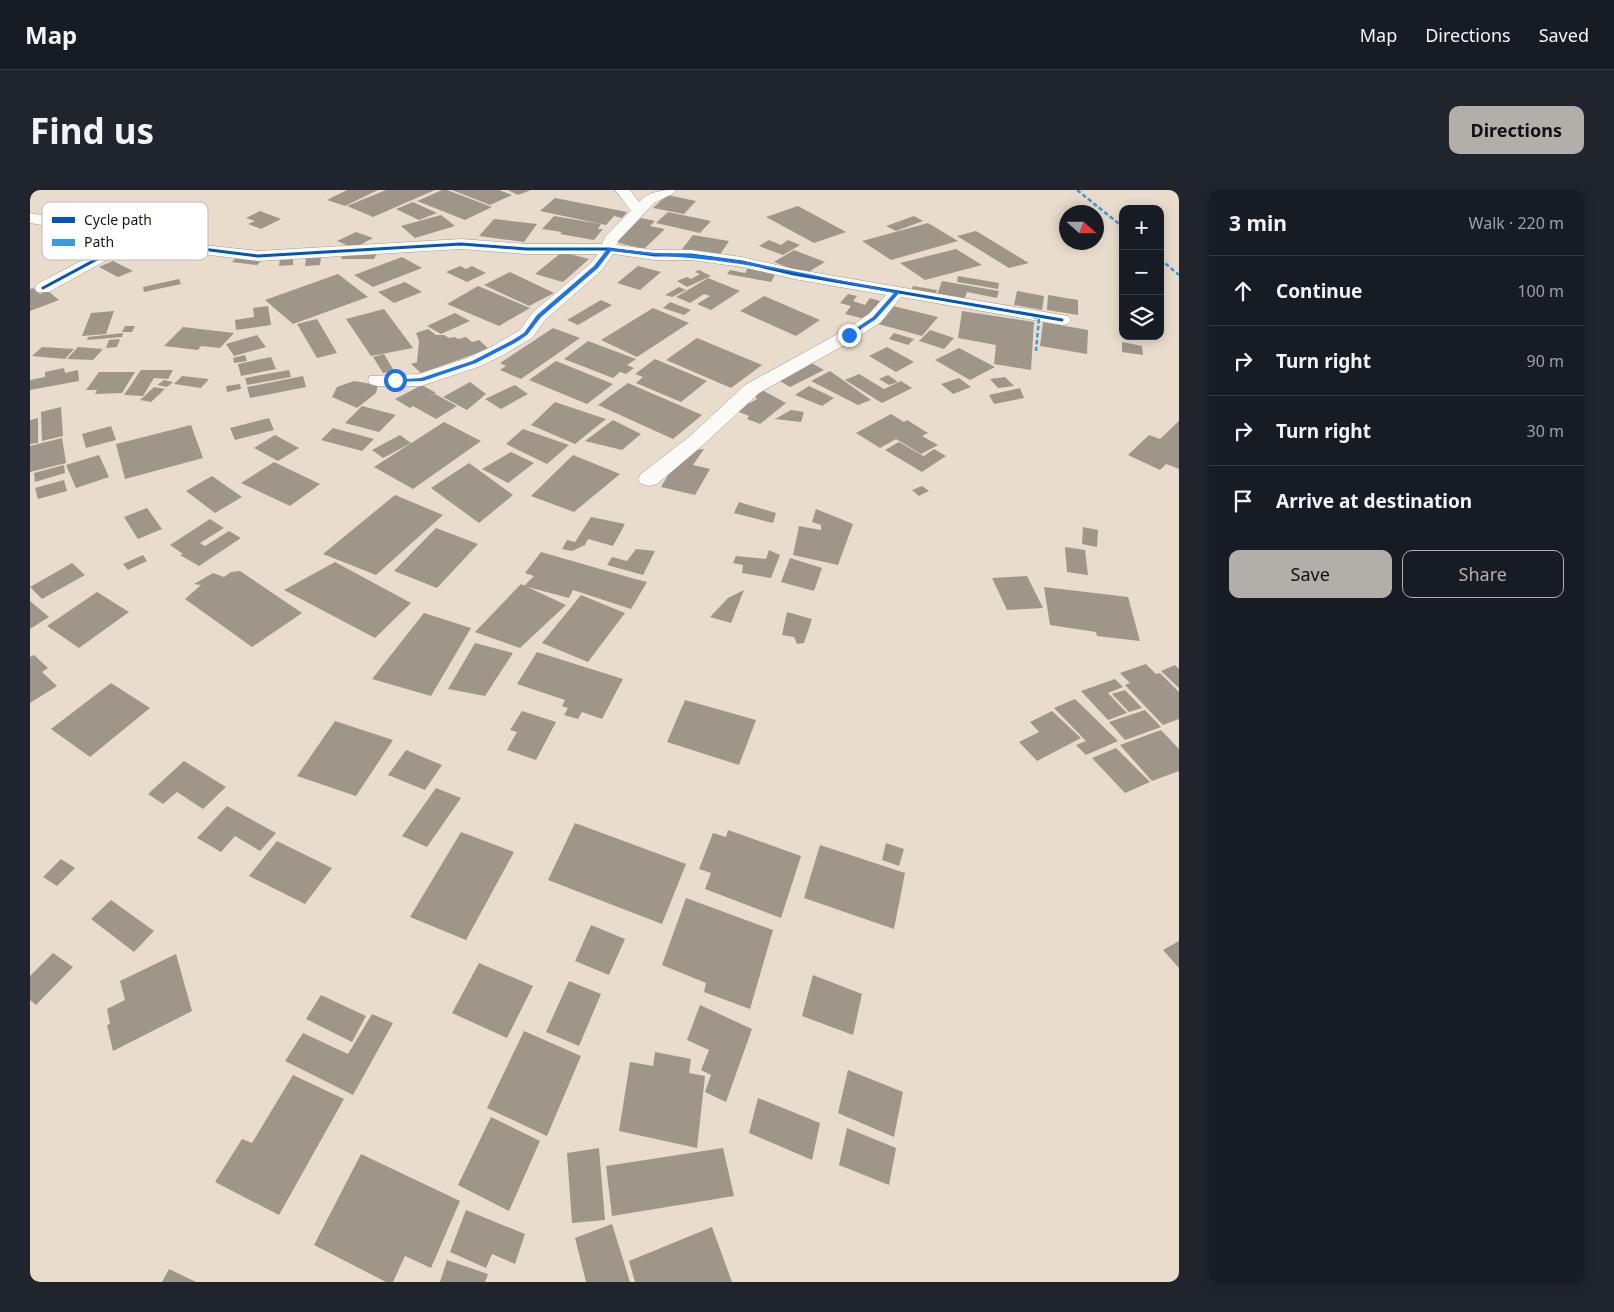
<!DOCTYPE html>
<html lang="en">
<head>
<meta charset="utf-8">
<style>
  body { margin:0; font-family:"Noto Sans",sans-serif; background:#20242c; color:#f1f3f6 }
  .controls { position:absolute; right:15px; top:15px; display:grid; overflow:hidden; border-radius:10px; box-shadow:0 2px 12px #0003 }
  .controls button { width:45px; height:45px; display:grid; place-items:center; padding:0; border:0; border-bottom:1px solid #363941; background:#171b24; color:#f1f3f6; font:25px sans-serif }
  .compass { position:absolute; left:1029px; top:15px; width:45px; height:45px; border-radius:50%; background:#171b24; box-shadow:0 2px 12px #0003; rotate:111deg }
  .stop { position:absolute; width:15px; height:15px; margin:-11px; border:4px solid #1a73e8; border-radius:50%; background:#fff }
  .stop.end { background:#1a73e8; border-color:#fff; box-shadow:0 1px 5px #0008 }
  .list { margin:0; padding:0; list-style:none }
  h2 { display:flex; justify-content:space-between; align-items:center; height:65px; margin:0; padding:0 20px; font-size:21px }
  h2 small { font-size:16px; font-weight:400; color:#9ea1a6 }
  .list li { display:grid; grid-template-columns:32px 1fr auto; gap:15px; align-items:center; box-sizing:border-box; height:70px; padding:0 20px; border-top:1px solid #363941 }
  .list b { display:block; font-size:19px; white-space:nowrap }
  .list em { font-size:16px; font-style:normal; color:#9ea1a6 }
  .actions { display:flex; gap:10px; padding:15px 20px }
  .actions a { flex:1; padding:11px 0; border:1px solid #b2afab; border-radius:10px; text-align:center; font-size:18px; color:#b2afab }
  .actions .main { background:#b2afab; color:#111 }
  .icon { flex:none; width:28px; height:28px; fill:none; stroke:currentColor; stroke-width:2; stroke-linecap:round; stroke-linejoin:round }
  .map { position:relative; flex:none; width:1149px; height:1092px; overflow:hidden; border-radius:10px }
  header { display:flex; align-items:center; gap:30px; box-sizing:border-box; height:70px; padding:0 25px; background:#171b24; border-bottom:1px solid #363941 }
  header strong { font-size:24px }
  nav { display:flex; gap:28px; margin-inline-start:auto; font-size:18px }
  .intro { display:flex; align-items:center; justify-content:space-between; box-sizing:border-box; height:120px; padding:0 30px }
  h1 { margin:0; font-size:35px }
  .button { padding:12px 22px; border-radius:10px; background:#b2afab; color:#111; font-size:18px; font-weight:700 }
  main { display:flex; gap:30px; padding:0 30px }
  aside { flex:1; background:#171b24; border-radius:10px; box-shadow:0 2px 12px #0003 }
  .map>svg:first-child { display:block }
  .building { fill:#9f9689 }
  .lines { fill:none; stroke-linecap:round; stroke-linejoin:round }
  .street-casing { stroke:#a49a8e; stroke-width:1 }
  .street { fill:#fcfaf7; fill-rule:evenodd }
  .quiet { stroke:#3c9ade; stroke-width:2.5; stroke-dasharray:4.5 2.5; stroke-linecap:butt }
  .cycleway-casing { stroke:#fff; stroke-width:5 }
  .cycleway { stroke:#0057b8; stroke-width:3 }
  .route { fill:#1a73e8 }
  .key { fill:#fff; stroke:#bcb9b6; stroke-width:1 }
  .key-label { font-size:14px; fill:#20170c }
</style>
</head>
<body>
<header>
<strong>Map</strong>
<nav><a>Map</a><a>Directions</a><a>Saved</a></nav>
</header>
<div class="intro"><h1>Find us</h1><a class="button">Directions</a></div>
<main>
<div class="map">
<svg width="1149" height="1092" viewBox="0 0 1149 1092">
  <rect width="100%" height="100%" fill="#e9dccc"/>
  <g class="building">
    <path d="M317 0H348L315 16 297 10Z"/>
    <path d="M356 0H405L343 27 317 16Z"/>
    <path d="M412 0H417L462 17 435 30 387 11Z"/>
    <path d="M422 0H469L482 5 460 15Z"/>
    <path d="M478 0H501L488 5Z"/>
    <path d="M637 5 666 11 654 24 623 18Z"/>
    <path d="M525 8 597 22 592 28 584 26 576 35 510 21Z"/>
    <path d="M383 12 407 23 389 30 366 19Z"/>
    <path d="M768 16 816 42 784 53 736 27Z"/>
    <path d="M230 21 251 29 231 39 218 34 225 31 216 28Z"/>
    <path d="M638 22 681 31 670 43 626 33Z"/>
    <path d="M411 25 425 36 385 48 371 36Z"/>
    <path d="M524 26 571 34 568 39H573L564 50 530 44 532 42 512 39Z"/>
    <path d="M884 26 893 31 866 41 856 36Z"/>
    <path d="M611 28 625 31 620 36 635 39 614 59 585 52Z"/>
    <path d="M464 29 507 34 494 52 449 46Z"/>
    <path d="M898 33 928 51 861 70 832 51Z"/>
    <path d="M946 41 999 73 979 78 927 46Z"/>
    <path d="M326 42 343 48 324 58 307 51Z"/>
    <path d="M663 45 699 51 689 66 652 59Z"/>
    <path d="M739 50 751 55 758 50 770 55 753 65 729 56Z"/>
    <path d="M349 59 344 69H311L314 62Z"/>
    <path d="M926 59 952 75 895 90 870 73Z"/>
    <path d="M764 60 795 72 775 84 744 72Z"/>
    <path d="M532 62 559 69 533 92 505 84Z"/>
    <path d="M209 65 234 68 227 75 202 72Z"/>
    <path d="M291 67 290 75 275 76 276 68Z"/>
    <path d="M372 67 392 78 343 97 324 85Z"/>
    <path d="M263 68V75L249 76 250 69Z"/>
    <path d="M83 71 103 81 88 87 69 77Z"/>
    <path d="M430 76 436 79 442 76 456 83 437 92 416 82Z"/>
    <path d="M608 76 631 82 610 100 587 93Z"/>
    <path d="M719 76 747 81 741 92 697 84 700 80 715 83Z"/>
    <path d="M669 80 681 86 657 97 647 91 657 87 661 89 670 84 665 82Z"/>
    <path d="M480 82 524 103 499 116 454 95Z"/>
    <path d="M308 84 338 107 263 134 235 110Z"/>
    <path d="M928 86 969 93 968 99 927 92Z"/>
    <path d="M678 88 710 101 681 120 667 114 680 106 674 104 660 113 646 107Z"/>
    <path d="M149 89 151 94 114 102 113 97Z"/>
    <path d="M912 91 969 101 967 108 937 102 934 110 907 105Z"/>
    <path d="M375 92 392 102 364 113 348 102Z"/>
    <path d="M448 96 500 118 469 136 417 114Z"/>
    <path d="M883 96 907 100 905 107 880 102Z"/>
    <path d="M649 97 656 100 642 107 635 105Z"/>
    <path d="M3 98 10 104 18 101 29 110 0 121V99Z"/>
    <path d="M987 101 1014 106 1012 120 984 115Z"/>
    <path d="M818 104 827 106 823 111 835 115 840 108 853 112 839 130 815 124 821 116 810 113Z"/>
    <path d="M1018 105 1048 110V125L1017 120Z"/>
    <path d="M734 106 790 130 766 146 710 121Z"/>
    <path d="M571 110 582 115 548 135 537 130Z"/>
    <path d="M640 112 661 120 654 125 633 118Z"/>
    <path d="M238 116 241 135 206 140 205 130 224 127 223 118Z"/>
    <path d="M863 116 908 127 892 146 848 134Z"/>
    <path d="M623 118 659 133 607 167 571 150Z"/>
    <path d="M354 119 383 158 341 166 316 129Z"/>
    <path d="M84 121 76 144 52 146 61 123Z"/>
    <path d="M932 121 1004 132 1001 180 964 174 966 155 928 148Z"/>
    <path d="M425 123 440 131 411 144 397 136Z"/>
    <path d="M287 129 307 163 287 168 267 134Z"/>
    <path d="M1013 132 1058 140 1057 164 1010 156Z"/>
    <path d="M95 136H105L102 142H92Z"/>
    <path d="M153 137 204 143 190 158 171 156 168 160 134 156Z"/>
    <path d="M523 138 550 148 491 189 470 180 476 176 470 173Z"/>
    <path d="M398 139 406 145H414L419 148 425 147 428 149 436 147 442 152 449 150 459 159 391 183 381 174 387 172 389 151 386 143Z"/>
    <path d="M900 140 924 148 914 159 889 151Z"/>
    <path d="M93 143 92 147 57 150 58 147Z"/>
    <path d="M864 143 884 149 878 155 859 149Z"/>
    <path d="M227 145 236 157 204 166 196 154Z"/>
    <path d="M667 148 732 175 701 198 636 170Z"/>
    <path d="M90 149 87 157 76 158 79 150Z"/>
    <path d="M558 151 606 169 597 175 604 178 596 184 590 182 583 188 534 169Z"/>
    <path d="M1092 152 1112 156 1113 165 1092 162Z"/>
    <path d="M12 157 44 159 35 169 2 166Z"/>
    <path d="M48 157 73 159 63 170 37 169Z"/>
    <path d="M857 157 884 172 866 182 839 166Z"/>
    <path d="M929 158 965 177 940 190 905 170Z"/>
    <path d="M354 164 364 181 353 183 343 167Z"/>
    <path d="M215 165 217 171 204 173 203 168Z"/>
    <path d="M241 167 246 179 211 186 208 174Z"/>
    <path d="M625 169 677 191 651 212 606 193 613 187 605 184Z"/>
    <path d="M526 171 583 194 557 214 499 190Z"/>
    <path d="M778 171 794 180 760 197 745 188Z"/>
    <path d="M34 178 35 183 48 180 49 191 0 200V190L15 187V182Z"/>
    <path d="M111 180H143L138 189 124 188 113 206 94 205Z"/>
    <path d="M259 180 261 187 217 195 215 188Z"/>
    <path d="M800 181 841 210 828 215 781 191Z"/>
    <path d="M69 182H105L92 203 65 204 67 200H56Z"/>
    <path d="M829 184 854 199 871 191 882 198 852 213 815 190Z"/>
    <path d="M858 185 868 192 859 195 849 189Z"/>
    <path d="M152 186 179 189 171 198 144 194Z"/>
    <path d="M273 186 276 197 220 208 217 197Z"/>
    <path d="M975 187 984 196 968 198 960 189Z"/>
    <path d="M929 188 941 197 923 204 911 194Z"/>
    <path d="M134 190 143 192 137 197 127 195Z"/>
    <path d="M324 191 348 195 346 203 327 218 302 207 307 197Z"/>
    <path d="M440 192 456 204 437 220 413 207Z"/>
    <path d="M598 193 672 225 643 249 568 215Z"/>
    <path d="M210 194 211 199 197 202 196 196Z"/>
    <path d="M392 195 406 203 393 211 405 204 427 216 406 229 383 216 380 218 365 209Z"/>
    <path d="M485 195 498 204 471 219 455 209Z"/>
    <path d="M779 196 804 208 792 216 765 205Z"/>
    <path d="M124 197 135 199 121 212 110 210Z"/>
    <path d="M990 198 994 208 964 214 959 205Z"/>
    <path d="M730 199 756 213 730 234 717 229 719 226 704 220 713 212 720 213 727 209 723 204Z"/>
    <path d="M525 212 576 229 545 254 501 235Z"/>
    <path d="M332 216 366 225 349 242 315 233Z"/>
    <path d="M31 217 33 246 12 251 11 222Z"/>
    <path d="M761 220 774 222 771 232 745 229Z"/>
    <path d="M861 224 874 232 877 230 898 243 892 246 908 255 891 264 866 249 850 258 826 243Z"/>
    <path d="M8 228V253L0 254V230Z"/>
    <path d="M239 228 244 240 205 250 200 238Z"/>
    <path d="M583 230 611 244 592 260 555 251Z"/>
    <path d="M1149 231V279L1136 274 1130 280 1098 265 1119 245 1130 249Z"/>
    <path d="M414 232 451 251 383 299 344 277Z"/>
    <path d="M161 235 173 268 95 289 86 254Z"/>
    <path d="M81 236 86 250 56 258 52 244Z"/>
    <path d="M303 238 344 249 332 261 291 250Z"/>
    <path d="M493 239 539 255 517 274 476 254Z"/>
    <path d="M245 245 269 258 248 271 224 258Z"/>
    <path d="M370 245 381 253 353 268 342 260Z"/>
    <path d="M32 248 36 273 0 282V256Z"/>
    <path d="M869 252 895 267 894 266 904 259 916 266 892 282 855 260Z"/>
    <path d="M674 259 663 275 680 279 665 305 631 297 647 270 661 260Z"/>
    <path d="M481 262 504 273 478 293 452 279Z"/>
    <path d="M69 265 79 287 46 298 36 275Z"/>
    <path d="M543 265 590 284 544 322 501 306Z"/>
    <path d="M244 272 290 294 260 316 211 293Z"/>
    <path d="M439 273 483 305 449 333 401 298Z"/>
    <path d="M34 275 35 283 5 292 4 283Z"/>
    <path d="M182 286 212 307 185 323 156 301Z"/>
    <path d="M34 290 37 301 8 309 5 298Z"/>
    <path d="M892 296 899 301 889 306 882 300Z"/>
    <path d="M365 305 413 325 346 385 293 364Z"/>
    <path d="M709 312 746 323 743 333 704 323Z"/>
    <path d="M117 318 132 339 108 349 94 327Z"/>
    <path d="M786 319 823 334 808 375 763 365 769 336 791 340V335L782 332Z"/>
    <path d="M561 327 595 334 583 356 558 349 555 355 542 361 532 359 537 350 545 352Z"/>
    <path d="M180 329 194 338 170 353 175 356 199 341 211 348 169 376 150 365 153 364 140 355Z"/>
    <path d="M1053 337 1068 340 1067 357 1052 354Z"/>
    <path d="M406 338 448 354 407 398 364 381Z"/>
    <path d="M1035 357 1055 360 1058 385 1037 382Z"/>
    <path d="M606 359 625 361 613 385 577 375 582 367 597 371Z"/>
    <path d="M739 360 750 365 741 388 712 383 713 375 703 373 706 366 736 369Z"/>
    <path d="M511 362 605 389 617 392 601 419 543 400 539 408 494 396 504 386 495 383Z"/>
    <path d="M113 365 117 371 98 380 93 374Z"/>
    <path d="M760 368 792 378 784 401 751 392Z"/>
    <path d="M305 372 381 413 345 448 254 400Z"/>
    <path d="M42 373 55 385 12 409 0 397Z"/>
    <path d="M210 381 272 423 222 457 155 409 171 395 164 394 183 383 194 387 201 382Z"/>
    <path d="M997 386 1013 418 977 420 962 388Z"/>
    <path d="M491 394 536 415 490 458 445 442Z"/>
    <path d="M1014 397 1098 407 1110 451 1067 446 1066 442 1020 435Z"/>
    <path d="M714 400 701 433 680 427 698 408Z"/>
    <path d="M67 402 99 422 49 458 17 436Z"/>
    <path d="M551 405 595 423 558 472 512 453Z"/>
    <path d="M0 411 19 427 0 439Z"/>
    <path d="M757 422 782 429 774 453 767 454 764 447 752 445Z"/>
    <path d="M394 423 441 438 401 506 342 489Z"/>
    <path d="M445 453 483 463 455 506 418 499Z"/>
    <path d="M507 462 593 489 572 529 552 522 548 529 534 525 538 518 532 516 535 510 487 494Z"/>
    <path d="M4 465 18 478 12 482 27 496 0 513V467Z"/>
    <path d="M1116 474 1126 484 1130 483 1149 502V529L1133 535 1095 495 1100 493 1090 483Z"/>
    <path d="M1145 475 1149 479V498L1131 481Z"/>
    <path d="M1085 489 1093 497 1078 503 1097 523 1078 530 1051 501Z"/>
    <path d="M81 493 120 518 60 567 21 539Z"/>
    <path d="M1095 500 1112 518 1099 522 1082 504Z"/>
    <path d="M1045 509 1088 551 1056 565 1046 555 1056 551 1024 518Z"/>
    <path d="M655 510 726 530 709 575 637 552Z"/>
    <path d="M1115 520 1131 537 1095 550 1079 532Z"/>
    <path d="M492 521 526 532 506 570 477 560 487 542 480 540Z"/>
    <path d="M1022 521 1051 548 1007 571 989 552 1009 542 1000 532Z"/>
    <path d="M305 531 363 550 326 606 267 586Z"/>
    <path d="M1131 540 1149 559V581L1122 591 1090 555Z"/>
    <path d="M1086 558 1120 592 1095 603 1062 568Z"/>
    <path d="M376 560 412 575 395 600 358 585Z"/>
    <path d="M154 571 196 597 173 619 147 602 133 614 118 604Z"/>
    <path d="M406 598 431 608 397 657 372 646Z"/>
    <path d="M197 616 246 643 230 661 205 646 191 662 167 648Z"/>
    <path d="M545 633 656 674 632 734 518 690Z"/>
    <path d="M698 640 771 666 751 728 675 699 681 683 669 679 683 643 696 647Z"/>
    <path d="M431 642 484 662 436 750 380 727Z"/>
    <path d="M247 651 302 678 275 714 219 686Z"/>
    <path d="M856 653 874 659 869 676 852 670Z"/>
    <path d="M790 655 875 683 864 739 774 708Z"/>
    <path d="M31 669 45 678 27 696 13 687Z"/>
    <path d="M656 708 743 740 720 819 674 802 676 793 632 775Z"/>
    <path d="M81 710 124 741 104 762 61 729Z"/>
    <path d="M561 735 595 749 579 785 545 771Z"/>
    <path d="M1149 751V778L1133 760Z"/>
    <path d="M23 763 43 777 6 815 0 810V786Z"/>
    <path d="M146 764 162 821 83 861 77 835 80 834 77 819 95 810 90 791Z"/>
    <path d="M449 773 503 796 477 848 422 823Z"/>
    <path d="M783 785 832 804 823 845 772 826Z"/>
    <path d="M539 791 571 804 549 856 516 842Z"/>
    <path d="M291 805 336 826 322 852 276 829Z"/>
    <path d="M670 815 722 839 696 912 675 902 681 885 671 880 679 860 657 850Z"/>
    <path d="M342 824 363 833 323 905 255 871 273 843 318 864Z"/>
    <path d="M494 841 551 866 517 946 457 918Z"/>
    <path d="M625 862 661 869 659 883 675 886 667 958 589 941 600 872 623 876Z"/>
    <path d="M818 880 873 902 864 947 808 923Z"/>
    <path d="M263 885 314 909 249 1025 185 992 212 949 222 953Z"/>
    <path d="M728 908 790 933 782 970 719 943Z"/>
    <path d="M461 927 510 951 479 1021 428 995Z"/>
    <path d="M817 938 866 958 859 995 809 975Z"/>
    <path d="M569 958 575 1030 542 1033 537 963Z"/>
    <path d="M693 958 704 1006 582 1026 576 976Z"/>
    <path d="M331 964 430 1011 401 1078 375 1066 363 1092H356L284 1055Z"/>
    <path d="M436 1020 495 1044 485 1074 462 1064 456 1078 420 1062Z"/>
    <path d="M582 1034 600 1092H556L545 1048Z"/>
    <path d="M682 1037 702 1092H605L599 1071Z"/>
    <path d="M417 1070 458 1084 455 1092H410Z"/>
    <path d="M139 1079 166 1092H132Z"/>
  </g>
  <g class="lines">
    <defs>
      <path id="street" d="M585 0H600L609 12C620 1 631 0 646 0L644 3 624 13 588 51 587 55 625 60H661L712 67 764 79 1032 125 1038 126 1041 130 1038 134 1032 135 871 107 851 132 825 149 729 203 673 255 627 294 619 296 611 294 608 289 611 284 659 247 715 195 813 141 839 124 856 105 764 89 712 77 661 70H625L583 64 572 80 515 130 502 148 473 165 451 176 391 196H347L340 194 338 190 340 186 389 184 437 168 461 157 490 140 503 122 560 74 568 64H496L431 59 228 71 124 58 101 60 86 65 19 102H7L5 98 7 94 74 59 94 52 71 45 0 33V23L73 36 119 49 228 61 431 49 496 54H572L575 47 601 20Z"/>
    </defs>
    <use href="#street" class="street-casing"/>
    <use href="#street" class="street"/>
    <g class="quiet">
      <path d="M1047 0 1093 37"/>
      <path d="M1130 69 1149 85"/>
      <path d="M1003 127 1009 128 1006 161"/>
    </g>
    <defs>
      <path id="cycleway" d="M13 98 80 62 99 55 124 53 228 66 431 54 496 59H579L625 65H661L712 72 764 84 1032 130"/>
    </defs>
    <use href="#cycleway" class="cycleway-casing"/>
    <use href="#cycleway" class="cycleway"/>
  </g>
  <path class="route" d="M578 58 625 63 661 64 712 71 870 102 846 129 819 147 817 144 843 127 864 103C813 93 761 81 710 74 667 67 624 66 581 61L568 78 511 127 497 145 485 153 446 173 393 191 365 192 362 190 391 188 442 171 481 151 494 143 507 125 564 76Z"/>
  <rect x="12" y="12" width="166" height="58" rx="8" class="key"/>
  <rect x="22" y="27" width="23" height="6" fill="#0057b8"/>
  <rect x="22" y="49" width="23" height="7" fill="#3c9ade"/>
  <g class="key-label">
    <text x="54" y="35">Cycle path</text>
    <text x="54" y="57">Path</text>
  </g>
</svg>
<div class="controls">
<button>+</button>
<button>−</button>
<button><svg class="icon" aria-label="layers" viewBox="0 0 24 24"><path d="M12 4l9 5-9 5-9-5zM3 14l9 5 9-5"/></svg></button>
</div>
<svg class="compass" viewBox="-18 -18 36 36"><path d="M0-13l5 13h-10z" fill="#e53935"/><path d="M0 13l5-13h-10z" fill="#9ea1a6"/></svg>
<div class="stop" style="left:365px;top:190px"></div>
<div class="stop end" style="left:819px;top:145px"></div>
</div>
<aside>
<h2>3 min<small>Walk · 220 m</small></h2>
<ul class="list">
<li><svg class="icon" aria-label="ahead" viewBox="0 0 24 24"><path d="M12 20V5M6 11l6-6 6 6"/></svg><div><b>Continue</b></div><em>100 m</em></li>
<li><svg class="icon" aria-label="right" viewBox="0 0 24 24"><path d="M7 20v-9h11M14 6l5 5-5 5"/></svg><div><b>Turn right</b></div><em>90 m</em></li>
<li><svg class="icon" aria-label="right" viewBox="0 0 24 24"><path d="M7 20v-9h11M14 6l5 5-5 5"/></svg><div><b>Turn right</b></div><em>30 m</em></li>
<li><svg class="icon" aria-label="arrive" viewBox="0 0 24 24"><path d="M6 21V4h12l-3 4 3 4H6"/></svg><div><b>Arrive at destination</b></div></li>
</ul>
<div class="actions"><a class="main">Save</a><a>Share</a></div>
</aside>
</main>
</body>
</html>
